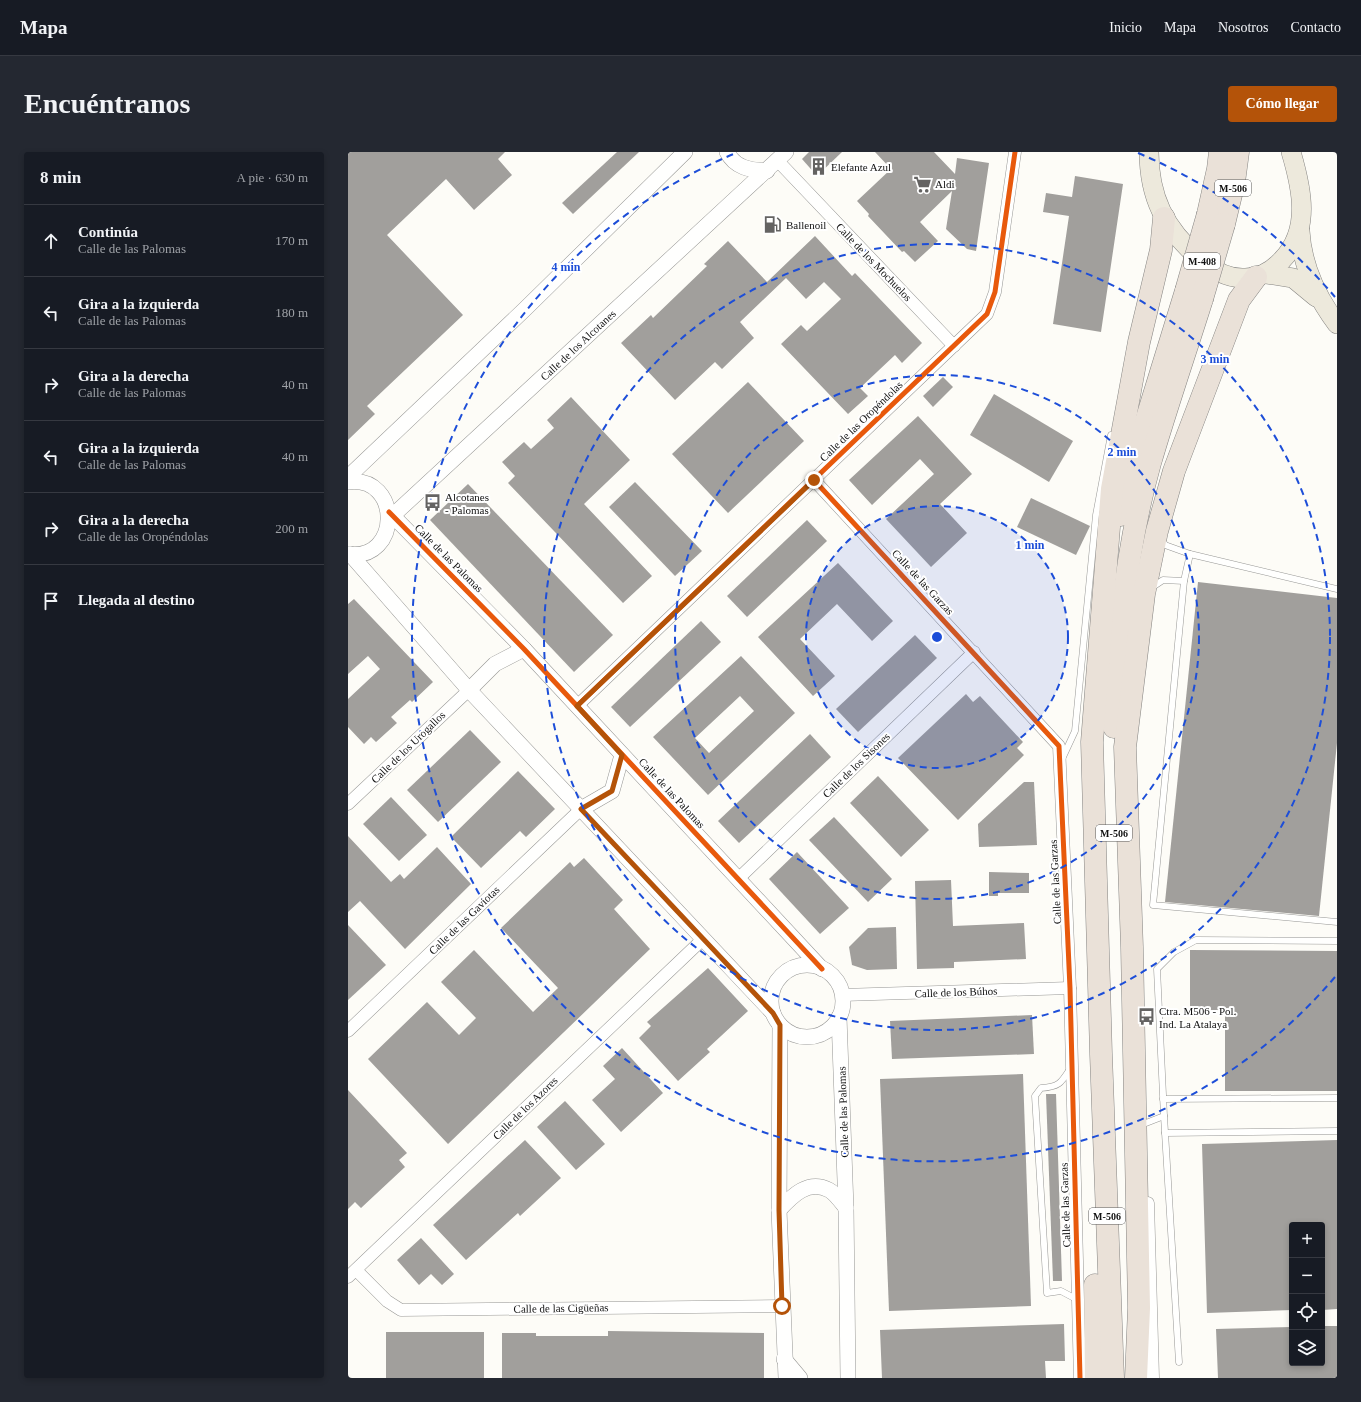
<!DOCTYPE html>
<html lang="es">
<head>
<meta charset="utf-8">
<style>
  body { margin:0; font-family:Georgia,serif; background:#242831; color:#f1f3f6 }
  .controls { position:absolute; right:12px; bottom:12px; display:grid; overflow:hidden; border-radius:4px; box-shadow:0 2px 6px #0003 }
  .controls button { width:36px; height:36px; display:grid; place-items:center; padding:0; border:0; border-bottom:1px solid #363941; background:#171b24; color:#f1f3f6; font:20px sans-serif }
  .stop { position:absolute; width:12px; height:12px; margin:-9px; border:3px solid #b45309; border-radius:50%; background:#fff }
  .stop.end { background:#b45309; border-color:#fff; box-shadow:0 1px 4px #0008 }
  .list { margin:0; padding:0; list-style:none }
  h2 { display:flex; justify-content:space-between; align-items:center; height:52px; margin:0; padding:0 16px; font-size:17px }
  h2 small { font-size:13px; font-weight:400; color:#9ea1a6 }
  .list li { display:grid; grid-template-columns:26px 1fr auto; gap:12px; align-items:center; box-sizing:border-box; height:72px; padding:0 16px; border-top:1px solid #363941 }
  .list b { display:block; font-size:15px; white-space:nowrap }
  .list p { margin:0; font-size:13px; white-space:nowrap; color:#9ea1a6 }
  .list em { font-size:13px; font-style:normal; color:#9ea1a6 }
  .icon { flex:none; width:22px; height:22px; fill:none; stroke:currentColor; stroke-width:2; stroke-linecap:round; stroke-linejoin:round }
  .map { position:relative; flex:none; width:989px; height:1226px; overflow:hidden; border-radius:4px }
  header { display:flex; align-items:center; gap:24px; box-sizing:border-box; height:56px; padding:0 20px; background:#171b24; border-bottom:1px solid #363941 }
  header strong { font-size:19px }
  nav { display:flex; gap:22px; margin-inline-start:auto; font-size:14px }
  .intro { display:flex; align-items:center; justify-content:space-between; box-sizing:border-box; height:96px; padding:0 24px }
  h1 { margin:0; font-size:28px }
  .button { padding:10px 18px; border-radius:4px; background:#b45309; color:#fff; font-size:14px; font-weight:700 }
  main { display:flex; gap:24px; padding:0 24px }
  aside { flex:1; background:#171b24; border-radius:4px; box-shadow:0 2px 6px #0003 }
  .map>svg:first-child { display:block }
  .building { fill:#a19f9c; fill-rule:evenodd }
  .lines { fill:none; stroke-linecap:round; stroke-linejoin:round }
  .service-casing { stroke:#979795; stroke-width:7 }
  .minor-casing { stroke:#979795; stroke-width:13 }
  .tertiary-casing { stroke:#979795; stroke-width:16 }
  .primary-casing { stroke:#858482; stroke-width:20 }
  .motorway-casing { stroke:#858482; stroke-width:23 }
  .service { stroke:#fffffe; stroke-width:6 }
  .minor { stroke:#fffffe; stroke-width:12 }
  .tertiary { stroke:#fffffe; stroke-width:15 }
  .primary { stroke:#ede9dc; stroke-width:19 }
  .motorway { stroke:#eae1d8; stroke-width:22 }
  .motorway-bridge-casing { stroke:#858482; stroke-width:23; stroke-linecap:butt }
  .motorway-bridge { stroke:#eae1d8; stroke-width:22 }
  .cycleway-casing { stroke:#fff; stroke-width:8 }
  .cycleway { stroke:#e8590c; stroke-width:5 }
  .route { stroke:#b45309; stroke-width:5 }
  .ring { fill:none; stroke:#1d4ed8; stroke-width:2; stroke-dasharray:7 5 }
  .labels { text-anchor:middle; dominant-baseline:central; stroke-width:4; stroke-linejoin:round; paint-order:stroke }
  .shield { fill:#fff; stroke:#585858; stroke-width:1 }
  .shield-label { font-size:10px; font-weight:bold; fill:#111 }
  .poi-label { font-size:11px; fill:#111; stroke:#fff; text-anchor:start }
  .street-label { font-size:11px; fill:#111; stroke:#fff }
  .centre { fill:#1d4ed8; stroke:#fff; stroke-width:2 }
  .ring-label { font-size:12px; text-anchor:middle; font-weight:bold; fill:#1d4ed8; stroke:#fff; stroke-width:4; stroke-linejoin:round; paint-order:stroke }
</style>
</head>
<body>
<header>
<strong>Mapa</strong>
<nav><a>Inicio</a><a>Mapa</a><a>Nosotros</a><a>Contacto</a></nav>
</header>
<div class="intro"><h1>Encuéntranos</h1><a class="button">Cómo llegar</a></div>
<main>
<aside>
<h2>8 min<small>A pie · 630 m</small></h2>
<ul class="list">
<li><svg class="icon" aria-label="ahead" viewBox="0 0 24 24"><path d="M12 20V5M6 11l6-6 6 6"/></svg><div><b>Continúa</b><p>Calle de las Palomas</p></div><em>170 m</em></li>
<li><svg class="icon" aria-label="left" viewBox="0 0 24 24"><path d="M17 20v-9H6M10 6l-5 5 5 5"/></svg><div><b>Gira a la izquierda</b><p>Calle de las Palomas</p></div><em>180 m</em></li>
<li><svg class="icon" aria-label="right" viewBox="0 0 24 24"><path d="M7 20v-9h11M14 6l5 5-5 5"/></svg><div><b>Gira a la derecha</b><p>Calle de las Palomas</p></div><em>40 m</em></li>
<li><svg class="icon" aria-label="left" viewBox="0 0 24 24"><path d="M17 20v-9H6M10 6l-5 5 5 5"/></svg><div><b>Gira a la izquierda</b><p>Calle de las Palomas</p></div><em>40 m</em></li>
<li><svg class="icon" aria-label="right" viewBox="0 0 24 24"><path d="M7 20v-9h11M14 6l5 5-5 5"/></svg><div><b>Gira a la derecha</b><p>Calle de las Oropéndolas</p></div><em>200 m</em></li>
<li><svg class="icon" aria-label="arrive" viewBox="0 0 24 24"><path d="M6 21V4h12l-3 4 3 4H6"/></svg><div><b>Llegada al destino</b></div></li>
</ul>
</aside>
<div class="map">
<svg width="989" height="1226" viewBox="0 0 989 1226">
  <rect width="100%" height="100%" fill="#fdfcf7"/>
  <g class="building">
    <path d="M0 0H157L150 7 164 23 126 58 98 27 39 83 115 163 19 254 27 262 0 288Z"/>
    <path d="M269 0H291L225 62 214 51Z"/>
    <path d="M461 0H494L469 24 454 7Z"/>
    <path d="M527 0H586L607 22 609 6 641 11 628 99 619 97 598 77 604 39 572 70 590 89 567 110 556 99 554 100 520 64 521 62 509 49 543 17Z"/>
    <path d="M727 24 775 32 753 180 705 172 721 64 695 60 698 41 724 45Z"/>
    <path d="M467 84 504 124 507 121 574 191 554 211 547 203 512 236 520 244 500 262 433 192 453 173 459 179 493 147 476 130 458 147 438 126 392 170 406 186 374 217 367 210 327 248 273 191 303 163 305 166 359 114 356 112 380 89 419 130Z"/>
    <path d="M595 225 605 235 585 255 575 244Z"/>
    <path d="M400 230 456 289 380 361 324 302Z"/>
    <path d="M646 242 725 289 701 330 622 283Z"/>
    <path d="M223 245 282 308 236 352 304 424 275 451 160 331 167 324 154 310 176 290 183 297 206 276 199 268Z"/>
    <path d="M570 264 624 322 592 352 619 381 583 415 538 367 586 322 572 307 524 353 501 328Z"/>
    <path d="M287 330 354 399 327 424 261 355Z"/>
    <path d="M120 332 265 483 226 520 82 368Z"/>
    <path d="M683 346 742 374 728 403 669 375Z"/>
    <path d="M459 368 479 389 399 465 379 444Z"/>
    <path d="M490 411 545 469 524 489 489 452 452 487 487 524 465 544 410 485Z"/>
    <path d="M850 430 989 446V591L971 764 817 750Z"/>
    <path d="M6 447 85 530 64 550 62 548 43 565 49 571 28 590 23 585 16 592 0 575V547L32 517 20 504 0 522V452Z"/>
    <path d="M353 469 373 490 282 575 263 555Z"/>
    <path d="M567 483 589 506 510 580 488 557Z"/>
    <path d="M393 504 447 561 360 643 305 585ZM392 544 406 559 361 601 347 586Z"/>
    <path d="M618 542 625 550 632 544 675 590 669 596 676 603 610 668 550 606Z"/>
    <path d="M122 578 153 610 90 670 59 638Z"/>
    <path d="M462 582 483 605 391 691 370 669Z"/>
    <path d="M170 619 207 657 178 685 172 679 133 716 103 685Z"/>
    <path d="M530 624 581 678 553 705 502 651Z"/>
    <path d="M676 630H686L689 693 631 695 630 672Z"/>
    <path d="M43 645 79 683 51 709 15 672Z"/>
    <path d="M486 665 544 727 520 750 461 688Z"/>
    <path d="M0 684 43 730 52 722 56 727 89 695 123 732 57 797 12 749 0 760Z"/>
    <path d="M449 700 501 756 472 782 421 727Z"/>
    <path d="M236 706 275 748 266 757 302 797 100 992 20 907 79 850 111 883 128 866 93 830 126 798 185 860 210 836 153 776 222 710 226 715Z"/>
    <path d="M641 720 681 721V741H650V744H641Z"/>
    <path d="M603 728 605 774 676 771 678 807 606 810V816L569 817 567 729Z"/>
    <path d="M0 773 38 813 0 848Z"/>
    <path d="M548 775 549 817 519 818 504 813 501 795 520 776Z"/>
    <path d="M842 798 989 799V939H877V858H842Z"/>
    <path d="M360 816 400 859 359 897 362 900 330 929 291 886 303 874 299 870Z"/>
    <path d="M684 863 686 902 544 907 542 869Z"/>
    <path d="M274 896 315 941 273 980 244 948 267 927 255 914Z"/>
    <path d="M675 922 683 1154 541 1159 532 927Z"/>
    <path d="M0 938 59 1001 51 1008 57 1015 13 1056 7 1050 0 1057Z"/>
    <path d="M698 942H708L714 1129H705Z"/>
    <path d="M217 949 257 992 228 1018 189 975Z"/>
    <path d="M177 988 213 1026 172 1064 170 1061 118 1108 85 1073Z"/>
    <path d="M989 988V1157L974 1158V1073H944V1158L859 1161 854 992Z"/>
    <path d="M73 1086 106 1122 94 1133 83 1122 71 1133 49 1108Z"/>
    <path d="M716 1172 717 1209H697L698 1226H534L532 1178Z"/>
    <path d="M974 1174H989V1226H870L868 1177 944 1175V1211H974Z"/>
    <path d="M260 1179 416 1181V1226H154V1181H188V1184H260Z"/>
    <rect x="38" y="1180" width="98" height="46"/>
  </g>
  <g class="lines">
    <defs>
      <g id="service">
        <path d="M842 402 989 437"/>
        <path d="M836 429 805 753 989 770"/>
        <path d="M803 436 815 428 836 429 842 402 817 393 813 386"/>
        <path d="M714 607 727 579 748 363 763 283"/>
        <path d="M722 917C713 931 711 935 693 936L687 944 699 1141 713 1139 730 1148"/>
        <path d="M815 947 989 946"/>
        <path d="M816 964 831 1210"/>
        <path d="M798 971 816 964 809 817 826 800 848 788 989 789"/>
        <path d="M817 981 989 979"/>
      </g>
      <g id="minor">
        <path d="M429 8 606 194"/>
        <path d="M466 328 711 594 722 836 732 1226"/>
        <path d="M229 554 639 162 647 140 667 0"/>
        <path d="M0 652 121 538"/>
        <path d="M390 727 626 500"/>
        <path d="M494 843 722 836"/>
        <path d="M0 879 233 657"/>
        <path d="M800 1051 805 1226"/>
        <path d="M8 1118 39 1149 53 1158 434 1154"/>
        <path d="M0 1125 355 787"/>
      </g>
      <g id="tertiary">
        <path d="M379 0C387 16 402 18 419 19"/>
        <path d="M0 325 176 158 337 0"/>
        <path d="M0 330C54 323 53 410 0 402"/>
        <path d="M41 360 176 497 474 817"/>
        <path d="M41 367 438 0"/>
        <path d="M2 402 121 538 425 861"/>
        <path d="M121 538 147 512 176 497"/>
        <path d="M233 657 264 639 274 603"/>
        <circle cx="459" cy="849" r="36"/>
        <path d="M491 865 498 1056 500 1226"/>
        <path d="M432 873 431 1058 438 1226"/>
        <path d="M431 1058C444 1044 460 1027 481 1038 487 1041 494 1051 498 1056"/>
        <path d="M436 1207 452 1226"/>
      </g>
      <g id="primary">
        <path d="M801 0C801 45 817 77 851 106 863 117 880 127 897 126 912 126 924 119 934 108 963 78 954 37 943 0"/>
        <path d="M952 79C954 114 968 144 989 172"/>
        <path d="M919 122 945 126 968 145"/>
      </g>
      <g id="motorway">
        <path d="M860 62 870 17 872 0"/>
        <path d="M876 72 886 30 890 0"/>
        <path d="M773 363 786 308 838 139"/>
        <path d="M766 575C769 487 778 397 802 311 818 256 837 201 854 147"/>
        <path d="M747 1133 748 1226"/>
        <path d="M765 1226 753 902 744 590 764 337 791 190 813 98 816 66"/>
        <path d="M788 1226 791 1156 784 795 777 595 796 442 809 379 826 319 891 148 908 125"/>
      </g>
    </defs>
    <use href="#service" class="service-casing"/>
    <use href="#minor" class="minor-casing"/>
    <use href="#tertiary" class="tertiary-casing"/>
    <use href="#primary" class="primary-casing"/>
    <use href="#motorway" class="motorway-casing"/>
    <use href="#service" class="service"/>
    <use href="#minor" class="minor"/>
    <use href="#tertiary" class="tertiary"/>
    <use href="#primary" class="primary"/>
    <use href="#motorway" class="motorway"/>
    <defs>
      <g id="motorway-bridge">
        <path d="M838 139 860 62"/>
        <path d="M854 147 876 72"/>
      </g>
    </defs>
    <use href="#motorway-bridge" class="motorway-bridge-casing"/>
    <use href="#motorway-bridge" class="motorway-bridge"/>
    <defs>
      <g id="cycleway">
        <path d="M466 328 711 594 722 836 732 1226"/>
        <path d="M41 360 176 497 474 817"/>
        <path d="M229 554 639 162 647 140 667 0"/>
      </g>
    </defs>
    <use href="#cycleway" class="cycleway-casing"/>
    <use href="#cycleway" class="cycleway"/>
  </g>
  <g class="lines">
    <path class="route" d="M434 1154 431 1058 432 873 425 861 233 657 264 639 274 603 229 554 466 328"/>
  </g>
  <circle cx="589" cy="485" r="131" fill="#1d4ed8" fill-opacity=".12"/>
  <g class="ring">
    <circle cx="589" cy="485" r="131"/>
    <circle cx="589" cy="485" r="262"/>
    <circle cx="589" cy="485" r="393"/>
    <path d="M987 825A524 524 0 1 1 388 1M790 1A524 524 0 0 1 987 145"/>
  </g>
  <defs>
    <symbol id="building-bare" viewBox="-9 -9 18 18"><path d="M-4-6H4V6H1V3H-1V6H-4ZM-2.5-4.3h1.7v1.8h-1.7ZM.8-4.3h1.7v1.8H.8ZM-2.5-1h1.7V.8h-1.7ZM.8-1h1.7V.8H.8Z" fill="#646362" stroke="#fff" stroke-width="2.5" paint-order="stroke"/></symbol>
    <symbol id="supermarket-bare" viewBox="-9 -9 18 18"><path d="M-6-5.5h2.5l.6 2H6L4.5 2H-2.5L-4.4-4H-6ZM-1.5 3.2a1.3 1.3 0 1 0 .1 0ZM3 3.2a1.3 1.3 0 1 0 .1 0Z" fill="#646362" stroke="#fff" stroke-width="2.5" paint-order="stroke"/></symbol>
    <symbol id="fuel-bare" viewBox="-9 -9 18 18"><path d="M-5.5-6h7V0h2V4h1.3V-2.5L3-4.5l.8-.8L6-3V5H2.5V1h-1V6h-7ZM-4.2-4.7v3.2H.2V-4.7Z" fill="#646362" stroke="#fff" stroke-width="2.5" paint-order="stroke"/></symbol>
    <symbol id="bus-bare" viewBox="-9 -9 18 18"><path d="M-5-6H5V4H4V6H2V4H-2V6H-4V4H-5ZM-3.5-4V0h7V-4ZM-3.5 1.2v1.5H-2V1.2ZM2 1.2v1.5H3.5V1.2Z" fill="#646362" stroke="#fff" stroke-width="2.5" paint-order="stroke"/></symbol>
  </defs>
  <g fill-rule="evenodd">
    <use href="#building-bare" x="458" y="2" width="25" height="25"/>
    <use href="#supermarket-bare" x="562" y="20" width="25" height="25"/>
    <use href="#fuel-bare" x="412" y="60" width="25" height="25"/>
    <use href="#bus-bare" x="72" y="338" width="25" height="25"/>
    <use href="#bus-bare" x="786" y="852" width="25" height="25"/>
  </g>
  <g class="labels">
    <g class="shield">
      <rect x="867" y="28" width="36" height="16" rx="3"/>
      <rect x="836" y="101" width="36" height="16" rx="3"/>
      <rect x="748" y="673" width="36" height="16" rx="3"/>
      <rect x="741" y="1056" width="36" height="16" rx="3"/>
    </g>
    <g class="shield-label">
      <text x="885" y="36">M-506</text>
      <text x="854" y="109">M-408</text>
      <text x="766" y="681">M-506</text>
      <text x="759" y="1064">M-506</text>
    </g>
    <g class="poi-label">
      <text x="483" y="15">Elefante Azul</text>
      <text x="587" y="32">Aldi</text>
      <text x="438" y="73">Ballenoil</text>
      <text x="97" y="345">Alcotanes<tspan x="97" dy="13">- Palomas</tspan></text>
      <text x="811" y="859">Ctra. M506 - Pol.<tspan x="811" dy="13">Ind. La Atalaya</tspan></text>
    </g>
    <g class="street-label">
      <text transform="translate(526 110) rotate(46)">Calle de los Mochuelos</text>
      <text transform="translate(230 193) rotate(-43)">Calle de los Alcotanes</text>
      <text transform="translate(513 269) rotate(-44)">Calle de las Oropéndolas</text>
      <text transform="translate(101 406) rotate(45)">Calle de las Palomas</text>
      <text transform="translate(575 430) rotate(47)">Calle de las Garzas</text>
      <text transform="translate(60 595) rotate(-44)">Calle de los Urogallos</text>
      <text transform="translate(508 613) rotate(-44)">Calle de los Sisones</text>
      <text transform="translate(324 641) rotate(47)">Calle de las Palomas</text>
      <text transform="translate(707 730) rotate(-93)">Calle de las Garzas</text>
      <text transform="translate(116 768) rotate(-44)">Calle de las Gaviotas</text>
      <text transform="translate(608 840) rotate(-2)">Calle de los Búhos</text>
      <text transform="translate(177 956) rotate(-44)">Calle de los Azores</text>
      <text transform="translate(495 960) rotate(-92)">Calle de las Palomas</text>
      <text transform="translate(717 1053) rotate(-92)">Calle de las Garzas</text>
      <text transform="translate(213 1156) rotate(-1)">Calle de las Cigüeñas</text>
    </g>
  </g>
  <circle cx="589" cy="485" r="6" class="centre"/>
  <g class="ring-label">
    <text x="218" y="119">4 min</text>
    <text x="867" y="211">3 min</text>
    <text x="774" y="304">2 min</text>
    <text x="682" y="397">1 min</text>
  </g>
</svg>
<div class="controls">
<button>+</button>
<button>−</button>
<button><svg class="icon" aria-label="locate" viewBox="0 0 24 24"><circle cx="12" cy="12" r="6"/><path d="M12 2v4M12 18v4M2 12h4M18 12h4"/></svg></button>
<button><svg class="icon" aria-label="layers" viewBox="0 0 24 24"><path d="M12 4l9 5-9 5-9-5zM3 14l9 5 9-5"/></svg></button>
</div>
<div class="stop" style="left:434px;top:1154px"></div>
<div class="stop end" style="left:466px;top:328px"></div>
</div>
</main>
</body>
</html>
